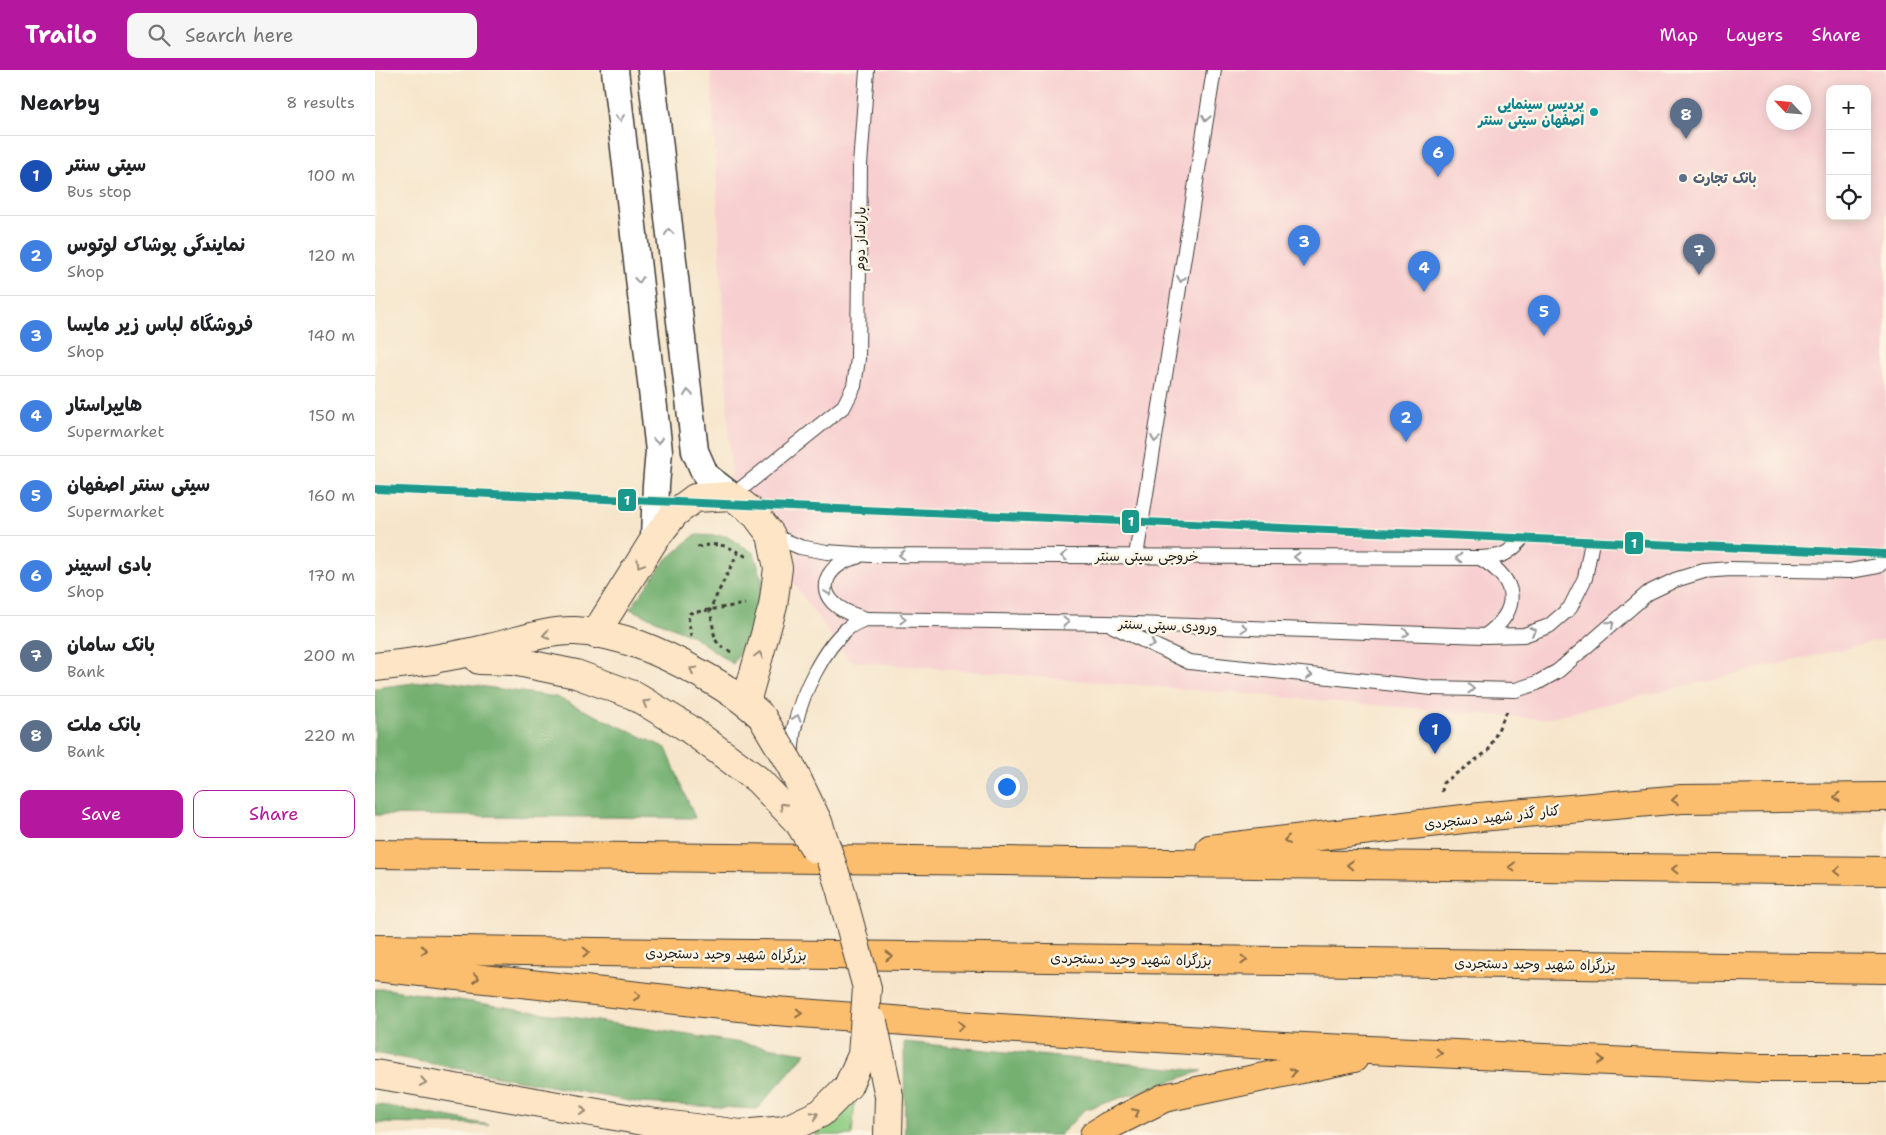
<!DOCTYPE html>
<html lang="en">
<head>
<meta charset="utf-8">
<style>
  body { margin:0; font-family:"Shantell Sans","Playpen Sans Arabic",sans-serif; background:#f6f6f6; color:#202124 }
  .controls { position:absolute; right:15px; top:15px; display:grid; overflow:hidden; border-radius:10px; box-shadow:0 2px 12px #0003 }
  .controls button { width:45px; height:45px; display:grid; place-items:center; padding:0; border:0; border-bottom:1px solid #e0e0e0; background:#fff; color:#202124; font:25px sans-serif }
  .compass { position:absolute; left:1391px; top:15px; width:45px; height:45px; border-radius:50%; background:#fff; box-shadow:0 2px 12px #0003; rotate:296deg }
  .you { position:absolute; left:631px; top:716px; width:18px; height:18px; margin:-12px; border:4px solid #fff; border-radius:50%; background:#1a73e8; box-shadow:0 0 0 8px #1a73e833 }
  .badge { display:grid; place-items:center; width:32px; height:32px; border-radius:50%; background:#b5179e; color:#fff; font-size:16px; font-weight:700 }
  .pin { position:absolute; translate:-50% -41px; filter:drop-shadow(0 1px 2px #0008) }
  .pin::after { content:''; position:absolute; top:26px; width:18px; height:15px; background:inherit; clip-path:polygon(0 0,100% 0,50% 100%) }
  .list { margin:0; padding:0; list-style:none }
  h2 { display:flex; justify-content:space-between; align-items:center; height:65px; margin:0; padding:0 20px; font-size:21px }
  h2 small { font-size:16px; font-weight:400; color:#757577 }
  .list li { display:grid; grid-template-columns:32px 1fr auto; gap:15px; align-items:center; box-sizing:border-box; height:80px; padding:0 20px; border-top:1px solid #e0e0e0 }
  .list b { display:block; font-size:19px; white-space:nowrap }
  .list p { margin:0; font-size:16px; white-space:nowrap; color:#757577 }
  .list em { font-size:16px; font-style:normal; color:#757577 }
  .actions { display:flex; gap:10px; padding:15px 20px }
  .actions a { flex:1; padding:11px 0; border:1px solid #b5179e; border-radius:10px; text-align:center; font-size:18px; color:#b5179e }
  .actions .main { background:#b5179e; color:#fff }
  .icon { flex:none; width:28px; height:28px; fill:none; stroke:currentColor; stroke-width:2; stroke-linecap:round; stroke-linejoin:round }
  .map { position:relative; flex:none; width:1511px; height:1065px; overflow:hidden }
  header { display:flex; align-items:center; gap:30px; box-sizing:border-box; height:70px; padding:0 25px; background:#b5179e; color:#fff }
  header strong { font-size:24px }
  nav { display:flex; gap:28px; margin-inline-start:auto; font-size:18px }
  .search { width:350px; height:45px; background:#f6f6f6; display:flex; align-items:center; gap:12px; box-sizing:border-box; padding:0 18px; border-radius:10px; color:#757577; font-size:19px }
  main { display:flex }
  aside { flex:1; background:#fff }
  .map>svg:first-child { display:block }
  .built { fill:#f7cfd0; fill-rule:evenodd }
  .green { fill:#90cd83; stroke:#567450 }
  .forest { fill:#74b071; stroke:#486646 }
  .lines { fill:none; stroke-linecap:round; stroke-linejoin:round }
  .lane-casing { stroke:#3d3a36; stroke-width:16 }
  .street-casing { stroke:#3d3a36; stroke-width:29 }
  .secondary-casing { stroke:#3d3a36; stroke-width:30 }
  .highway-casing { stroke:#3d3a36; stroke-width:30 }
  .path { stroke:#3d3a36; stroke-width:3; stroke-dasharray:4 4; stroke-linecap:butt }
  .lane { stroke:#fff; stroke-width:14 }
  .street { stroke:#fff; stroke-width:26 }
  .secondary { stroke:#fde5c5; stroke-width:28 }
  .highway { stroke:#fbbe6e; stroke-width:28 }
  .secondary-bridge-casing { stroke:#3d3a36; stroke-width:30; stroke-linecap:butt }
  .secondary-bridge { stroke:#fde5c5; stroke-width:28 }
  .metro-1-casing { stroke:#fcf5e5; stroke-width:11 }
  .metro-1 { stroke:#1a988c; stroke-width:8 }
  .oneway { stroke:#999 }
  .oneway2 { stroke:#988b79 }
  .oneway3 { stroke:#8c6d45 }
  .culture-dot { fill:#0f9aa8; stroke:#fcf5e5; stroke-width:2 }
  .service-dot { fill:#5c6f8a; stroke:#fcf5e5; stroke-width:2 }
  .labels { text-anchor:middle; dominant-baseline:central; stroke-width:5; stroke-linejoin:round; paint-order:stroke }
  .culture-label { font-size:14px; font-weight:bold; fill:#0d838f; stroke:#fcf5e5; text-anchor:end }
  .service-label { font-size:14px; font-weight:bold; fill:#4e5e75; stroke:#fcf5e5; text-anchor:start }
  .street-label { font-size:14px; fill:#1c1c1c; stroke:#fcf5e5 }
  .line-badge { stroke:#fcf5e5; stroke-width:2 }
  .badge-label { font-size:14px; text-anchor:middle; font-weight:bold; fill:#fff }
</style>
</head>
<body>
<header>
<strong>Trailo</strong>
<div class="search"><svg class="icon" aria-label="search" viewBox="0 0 24 24"><circle cx="10" cy="10" r="6"/><path d="M15 15l6 6"/></svg>Search here</div>
<nav><a>Map</a><a>Layers</a><a>Share</a></nav>
</header>
<main>
<aside>
<h2>Nearby<small>8 results</small></h2>
<ul class="list">
<li><span class="badge" style="background:#1a4fb4">1</span><div><b>سیتی سنتر</b><p>Bus stop</p></div><em>100 m</em></li>
<li><span class="badge" style="background:#3f7fe0">2</span><div><b>نمایندگی پوشاک لوتوس</b><p>Shop</p></div><em>120 m</em></li>
<li><span class="badge" style="background:#3f7fe0">3</span><div><b>فروشگاه لباس زیر مایسا</b><p>Shop</p></div><em>140 m</em></li>
<li><span class="badge" style="background:#3f7fe0">4</span><div><b>هایپراستار</b><p>Supermarket</p></div><em>150 m</em></li>
<li><span class="badge" style="background:#3f7fe0">5</span><div><b>سیتی سنتر اصفهان</b><p>Supermarket</p></div><em>160 m</em></li>
<li><span class="badge" style="background:#3f7fe0">6</span><div><b>بادی اسپینر</b><p>Shop</p></div><em>170 m</em></li>
<li><span class="badge" style="background:#5c6f8a">7</span><div><b>بانک سامان</b><p>Bank</p></div><em>200 m</em></li>
<li><span class="badge" style="background:#5c6f8a">8</span><div><b>بانک ملت</b><p>Bank</p></div><em>220 m</em></li>
</ul>
<div class="actions"><a class="main">Save</a><a>Share</a></div>
</aside>
<div class="map">
<svg width="1511" height="1065" viewBox="0 0 1511 1065">
  <rect width="100%" height="100%" fill="#fcf5e5"/>
  <filter id="ink" filterUnits="userSpaceOnUse"><feTurbulence type="fractalNoise" baseFrequency=".02" numOctaves="2"/><feDisplacementMap in="SourceGraphic" scale="10" xChannelSelector="R" yChannelSelector="G"/><feConvolveMatrix kernelMatrix="1 2 1 2 8 2 1 2 1" color-interpolation-filters="sRGB"/></filter>
  <filter id="wash" filterUnits="userSpaceOnUse"><feTurbulence type="fractalNoise" baseFrequency=".0096" numOctaves="4" result="noise"/><feDisplacementMap in="SourceGraphic" scale="20" xChannelSelector="R" yChannelSelector="G"/><feGaussianBlur stdDeviation="1.12" result="paint"/><feColorMatrix in="noise" values="0 0 0 0 0 0 0 0 0 0 0 0 0 0 0 0 0 1.4 0 .05"/><feComposite in="paint" operator="in"/></filter>
  <g filter="url(#wash)">
    <rect width="100%" height="100%" fill="#f6e5cb"/>
    <path class="built" d="M336 0H1511V569L1168 649 474 591 357 426ZM1455 19H1492V146H1455ZM1398 22H1428V52H1398Z"/>
    <path class="green" d="M480 1027 477 1065H439Z"/>
    <g class="forest">
      <path d="M320 465 351 466 379 483 388 511 382 549 358 594 316 565 255 539 290 491Z"/>
      <path d="M62 610 181 627 291 678 320 748 0 745V618Z"/>
      <path d="M0 919H12L431 983 382 1039 265 1033 0 983Z"/>
      <path d="M529 972 827 1001 709 1040 685 1065H530Z"/>
      <path d="M0 1034 114 1055 0 1053Z"/>
    </g>
  </g>
  <g filter="url(#ink)">
    <g class="lines">
      <defs>
        <g id="lane">
          <path d="M357 426 469 336 479 316 483 289 485 95 492 0"/>
          <path d="M396 465 425 477 452 482 495 485 1105 488C1124 487 1132 486 1145 471"/>
          <path d="M761 486 839 0"/>
          <path d="M482 487C458 492 437 516 462 536 471 543 481 546 491 549"/>
          <path d="M1105 488C1143 510 1147 539 1110 566"/>
          <path d="M738 556 814 592 1057 618 1141 620 1162 613 1183 601 1273 523 1300 510 1329 501 1355 499 1475 501 1503 496 1511 489"/>
          <path d="M416 690C417 679 417 666 420 655 427 623 448 579 473 558 478 554 485 551 491 549L732 553 1110 566 1149 565 1174 556 1195 538 1210 508 1216 477"/>
        </g>
        <g id="street">
          <path d="M240 0 284 381 281 415 279 470"/>
          <path d="M276 0 320 381 331 406 357 426"/>
        </g>
        <g id="secondary">
          <path d="M220 564 279 470 300 443 320 428 357 426 381 445 396 465 403 498 398 536 371 632"/>
          <path d="M104 590 138 591 201 604 258 625 313 658"/>
          <path d="M40 592C64 588 90 584 114 578 142 572 171 560 200 561 245 563 286 582 324 603 346 615 366 627 384 644"/>
          <path d="M0 597 58 590"/>
          <path d="M0 1004 274 1052 365 1064 410 1060 446 1043 473 1016"/>
          <path d="M513 1065 514 1026"/>
        </g>
        <g id="highway">
          <path d="M835 779 1105 747 1307 729 1511 727"/>
          <path d="M0 784 1511 801"/>
          <path d="M0 879 1511 899"/>
          <path d="M0 897 401 941 595 956 908 976 1385 998H1511"/>
          <path d="M719 1065 733 1056 789 1028 979 988"/>
        </g>
      </defs>
      <use href="#lane" class="lane-casing"/>
      <use href="#street" class="street-casing"/>
      <use href="#secondary" class="secondary-casing"/>
      <use href="#highway" class="highway-casing"/>
      <g class="path">
        <path d="M322 477C347 472 350 475 372 487"/>
        <path d="M316 567 313 545 315 543 370 534"/>
        <path d="M356 582 344 575 340 569 335 539 363 482"/>
        <path d="M1067 722 1068 713 1113 681 1132 641"/>
      </g>
      <use href="#lane" class="lane"/>
      <use href="#street" class="street"/>
      <use href="#secondary" class="secondary"/>
      <use href="#highway" class="highway"/>
      <defs>
        <g id="secondary-bridge">
          <path d="M387 647 416 696 443 752 465 818 492 918 487 985 473 1016"/>
          <path d="M313 658 383 710 424 753 440 779"/>
          <path d="M498 952 514 1026"/>
        </g>
      </defs>
      <use href="#secondary-bridge" class="secondary-bridge-casing"/>
      <use href="#secondary-bridge" class="secondary-bridge"/>
      <defs>
        <path id="metro-1" d="M0 419 1511 484"/>
      </defs>
      <use href="#metro-1" class="metro-1-casing"/>
      <use href="#metro-1" class="metro-1"/>
    </g>
    <defs><path id="oneway-chevron" d="M-2-3.5L2.5 0L-2 3.5" fill="none" stroke-width="1.6" stroke-linecap="round" stroke-linejoin="round" transform="scale(1.25)"/></defs>
    <g class="oneway">
      <use href="#oneway-chevron" transform="translate(245 48) rotate(83)"/>
      <use href="#oneway-chevron" transform="translate(831 48) rotate(99)"/>
      <use href="#oneway-chevron" transform="translate(294 162) rotate(-96)"/>
      <use href="#oneway-chevron" transform="translate(806 209) rotate(99)"/>
      <use href="#oneway-chevron" transform="translate(264 210) rotate(83)"/>
      <use href="#oneway-chevron" transform="translate(313 323) rotate(-97)"/>
      <use href="#oneway-chevron" transform="translate(780 369) rotate(99)"/>
      <use href="#oneway-chevron" transform="translate(283 371) rotate(83)"/>
      <use href="#oneway-chevron" transform="translate(527 485) rotate(-180)"/>
      <use href="#oneway-chevron" transform="translate(689 486) rotate(-180)"/>
      <use href="#oneway-chevron" transform="translate(922 487) rotate(-180)"/>
      <use href="#oneway-chevron" transform="translate(1084 488) rotate(-180)"/>
      <use href="#oneway-chevron" transform="translate(454 522) rotate(71)"/>
      <use href="#oneway-chevron" transform="translate(528 549) rotate(1)"/>
      <use href="#oneway-chevron" transform="translate(691 552) rotate(1)"/>
      <use href="#oneway-chevron" transform="translate(1236 554) rotate(-41)"/>
      <use href="#oneway-chevron" transform="translate(869 558) rotate(2)"/>
      <use href="#oneway-chevron" transform="translate(1158 561) rotate(-18)"/>
      <use href="#oneway-chevron" transform="translate(1031 563) rotate(2)"/>
      <use href="#oneway-chevron" transform="translate(777 574) rotate(25)"/>
      <use href="#oneway-chevron" transform="translate(934 605) rotate(6)"/>
      <use href="#oneway-chevron" transform="translate(1096 619) rotate(1)"/>
      <use href="#oneway-chevron" transform="translate(422 648) rotate(-72)"/>
    </g>
    <g class="oneway2">
      <use href="#oneway-chevron" transform="translate(265 494) rotate(121)"/>
      <use href="#oneway-chevron" transform="translate(171 565) rotate(171)"/>
      <use href="#oneway-chevron" transform="translate(384 585) rotate(-75)"/>
      <use href="#oneway-chevron" transform="translate(318 600) rotate(-151)"/>
      <use href="#oneway-chevron" transform="translate(271 633) rotate(-150)"/>
      <use href="#oneway-chevron" transform="translate(408 736) rotate(-134)"/>
      <use href="#oneway-chevron" transform="translate(48 1012) rotate(10)"/>
      <use href="#oneway-chevron" transform="translate(208 1041) rotate(10)"/>
      <use href="#oneway-chevron" transform="translate(440 1045) rotate(-28)"/>
    </g>
    <g class="oneway3">
      <use href="#oneway-chevron" transform="translate(1462 727) rotate(179)"/>
      <use href="#oneway-chevron" transform="translate(1300 730) rotate(175)"/>
      <use href="#oneway-chevron" transform="translate(912 770) rotate(173)"/>
      <use href="#oneway-chevron" transform="translate(975 795) rotate(-179)"/>
      <use href="#oneway-chevron" transform="translate(1137 797) rotate(-179)"/>
      <use href="#oneway-chevron" transform="translate(1300 799) rotate(-179)"/>
      <use href="#oneway-chevron" transform="translate(1462 801) rotate(-179)"/>
      <use href="#oneway-chevron" transform="translate(49 880) rotate(1)"/>
      <use href="#oneway-chevron" transform="translate(211 882) rotate(1)"/>
      <use href="#oneway-chevron" transform="translate(514 886) rotate(1)"/>
      <use href="#oneway-chevron" transform="translate(869 890) rotate(1)"/>
      <use href="#oneway-chevron" transform="translate(101 908) rotate(6)"/>
      <use href="#oneway-chevron" transform="translate(262 926) rotate(6)"/>
      <use href="#oneway-chevron" transform="translate(424 943) rotate(4)"/>
      <use href="#oneway-chevron" transform="translate(586 956) rotate(4)"/>
      <use href="#oneway-chevron" transform="translate(1064 983) rotate(3)"/>
      <use href="#oneway-chevron" transform="translate(1226 990) rotate(3)"/>
      <use href="#oneway-chevron" transform="translate(918 1002) rotate(-12)"/>
      <use href="#oneway-chevron" transform="translate(761 1042) rotate(-26)"/>
    </g>
  </g>
  <circle class="culture-dot" cx="1219" cy="42" r="5"/>
  <circle class="service-dot" cx="1308" cy="108" r="5"/>
  <g class="labels">
    <g class="culture-label">
      <text x="1209" y="34">پردیس سینمایی<tspan x="1209" dy="16">اصفهان سیتی سنتر</tspan></text>
    </g>
    <g class="service-label">
      <text x="1318" y="108">بانک تجارت</text>
    </g>
    <g class="street-label">
      <text transform="translate(485 169) rotate(-89)">بارانداز دوم</text>
      <text x="772" y="486">خروجی سیتی سنتر</text>
      <text transform="translate(793 555) rotate(2)">ورودی سیتی سنتر</text>
      <text transform="translate(1117 747) rotate(-6)">کنار گذر شهید دستجردی</text>
      <text transform="translate(351 884) rotate(1)">بزرگراه شهید وحید دستجردی</text>
      <text transform="translate(756 889) rotate(1)">بزرگراه شهید وحید دستجردی</text>
      <text transform="translate(1160 894) rotate(1)">بزرگراه شهید وحید دستجردی</text>
    </g>
  </g>
  <g class="line-badge">
    <rect x="242" y="418" width="20" height="24" rx="5" fill="#1a988c"/>
    <rect x="746" y="439" width="19" height="25" rx="5" fill="#1a988c"/>
    <rect x="1249" y="461" width="20" height="24" rx="5" fill="#1a988c"/>
  </g>
  <g class="badge-label">
    <text x="252" y="435">1</text>
    <text x="756" y="456">1</text>
    <text x="1259" y="478">1</text>
  </g>
</svg>
<div class="controls">
<button>+</button>
<button>−</button>
<button><svg class="icon" aria-label="locate" viewBox="0 0 24 24"><circle cx="12" cy="12" r="6"/><path d="M12 2v4M12 18v4M2 12h4M18 12h4"/></svg></button>
</div>
<svg class="compass" viewBox="-18 -18 36 36"><path d="M0-13l5 13h-10z" fill="#e53935"/><path d="M0 13l5-13h-10z" fill="#757577"/></svg>
<div class="you"></div>
<div class="pin badge" style="left:1060px;top:684px;background:#1a4fb4">1</div>
<div class="pin badge" style="left:1031px;top:372px;background:#3f7fe0">2</div>
<div class="pin badge" style="left:929px;top:196px;background:#3f7fe0">3</div>
<div class="pin badge" style="left:1049px;top:222px;background:#3f7fe0">4</div>
<div class="pin badge" style="left:1169px;top:266px;background:#3f7fe0">5</div>
<div class="pin badge" style="left:1063px;top:107px;background:#3f7fe0">6</div>
<div class="pin badge" style="left:1324px;top:205px;background:#5c6f8a">7</div>
<div class="pin badge" style="left:1311px;top:69px;background:#5c6f8a">8</div>
</div>
</main>
</body>
</html>
